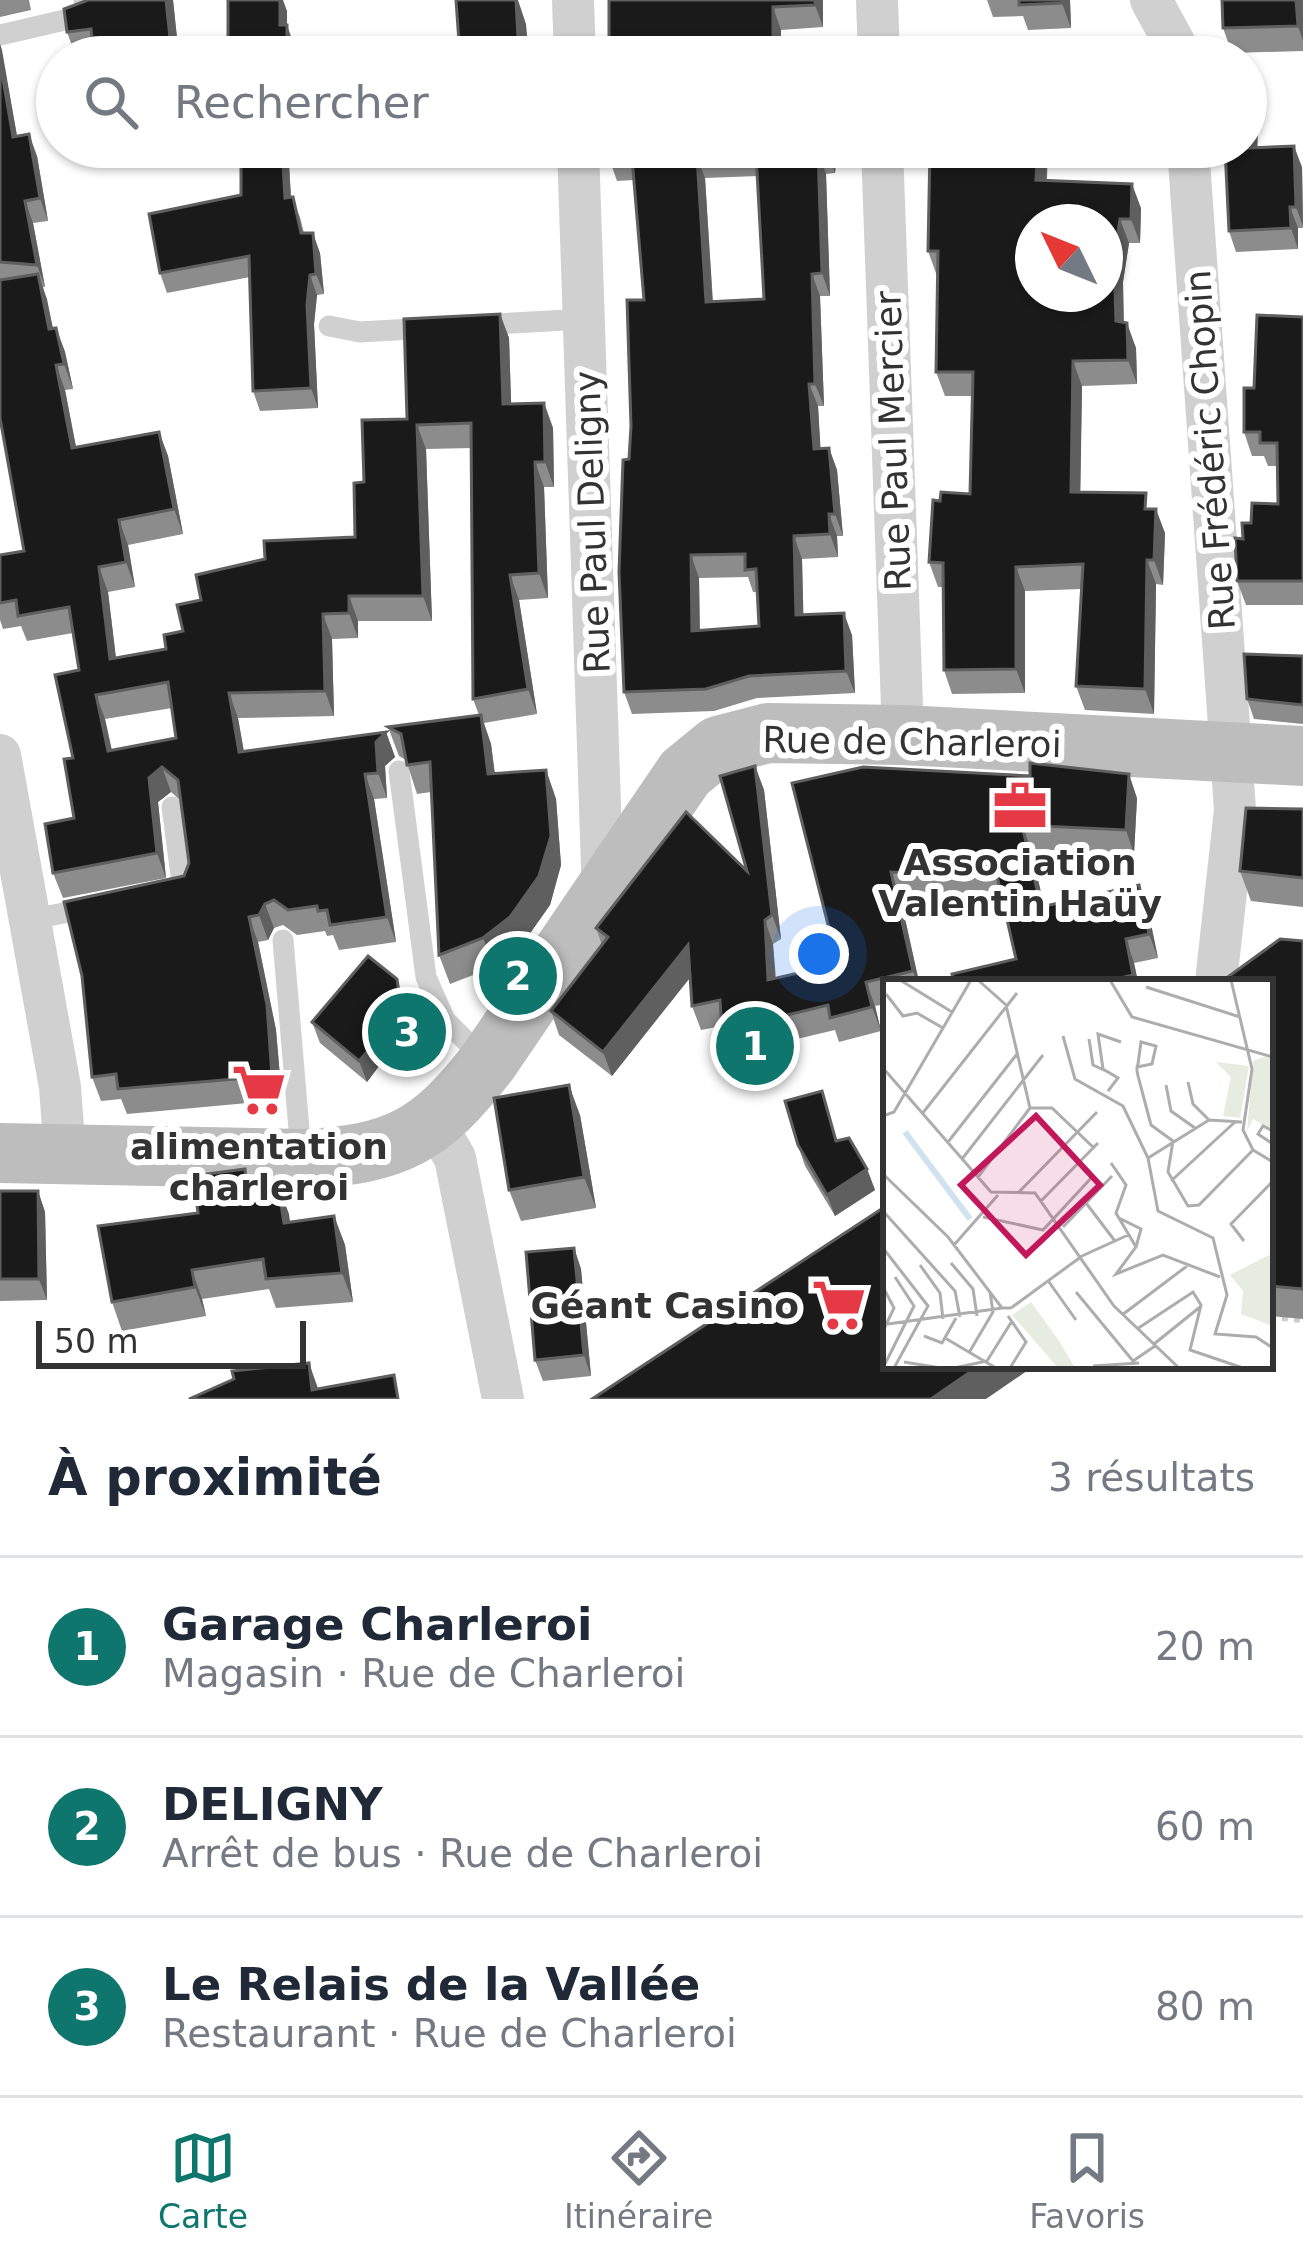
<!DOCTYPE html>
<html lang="fr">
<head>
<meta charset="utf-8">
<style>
  body { margin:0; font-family:"DejaVu Sans",sans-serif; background:#f6f6f7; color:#1f2937 }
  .compass { position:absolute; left:1015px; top:204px; width:108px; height:108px; border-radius:50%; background:#fff; box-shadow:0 3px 9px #0004; rotate:313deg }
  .scale { position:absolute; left:36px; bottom:30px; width:270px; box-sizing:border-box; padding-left:12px; border:6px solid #333; border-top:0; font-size:33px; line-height:42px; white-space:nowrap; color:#333; -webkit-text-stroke:9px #fff; paint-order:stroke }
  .you { position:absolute; left:819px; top:954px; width:42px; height:42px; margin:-30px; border:9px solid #fff; border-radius:50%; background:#1a73e8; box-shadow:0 0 0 18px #1a73e833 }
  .badge { display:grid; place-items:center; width:78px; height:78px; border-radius:50%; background:#0f766e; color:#fff; font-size:39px; font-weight:700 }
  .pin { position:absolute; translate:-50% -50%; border:6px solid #fff; box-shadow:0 3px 12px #0006 }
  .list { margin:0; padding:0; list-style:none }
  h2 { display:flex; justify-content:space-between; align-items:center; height:156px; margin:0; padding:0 48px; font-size:51px }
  h2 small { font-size:39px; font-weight:400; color:#747a83 }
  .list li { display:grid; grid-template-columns:78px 1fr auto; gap:36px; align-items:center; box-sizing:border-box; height:180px; padding:0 48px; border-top:3px solid #e0e1e3 }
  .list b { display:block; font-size:45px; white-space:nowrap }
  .list p { margin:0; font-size:39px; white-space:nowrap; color:#747a83 }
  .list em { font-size:39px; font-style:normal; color:#747a83 }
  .icon { flex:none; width:66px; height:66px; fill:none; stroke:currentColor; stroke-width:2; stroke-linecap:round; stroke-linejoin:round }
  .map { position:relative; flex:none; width:1303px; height:1399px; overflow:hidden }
  .search { position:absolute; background:#fff; box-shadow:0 3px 9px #0004; left:36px; right:36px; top:36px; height:132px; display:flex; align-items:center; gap:30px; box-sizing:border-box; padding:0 42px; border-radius:66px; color:#747a83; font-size:45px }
  .sheet { height:696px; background:#fff }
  nav { display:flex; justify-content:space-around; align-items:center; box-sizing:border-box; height:168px; border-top:3px solid #e0e1e3; background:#fff; font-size:33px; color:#747a83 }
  nav a { display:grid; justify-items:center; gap:6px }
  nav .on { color:#0f766e }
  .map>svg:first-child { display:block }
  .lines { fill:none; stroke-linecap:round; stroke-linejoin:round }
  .path { stroke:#cdcdcd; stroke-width:6; stroke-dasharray:6 6; stroke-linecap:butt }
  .lane { stroke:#d0d0d0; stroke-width:21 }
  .street { stroke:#d0d0d0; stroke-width:42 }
  .secondary { stroke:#bdbdbd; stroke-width:60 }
  .wall { fill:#8c8c8c; fill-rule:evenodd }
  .shaded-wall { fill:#5f5f5f }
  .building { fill:#1a1a1a; stroke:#5f5f5f; stroke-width:3; fill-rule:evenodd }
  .labels { text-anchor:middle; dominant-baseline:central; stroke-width:12; stroke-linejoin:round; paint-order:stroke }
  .street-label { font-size:36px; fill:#333; stroke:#fff }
  .poi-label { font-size:36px; font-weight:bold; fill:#333; stroke:#fff }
  .inset-river { fill:none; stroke:#cfe2ee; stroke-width:6 }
  .inset-road { fill:none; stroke:#adadad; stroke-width:3 }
  .view { fill:#c2185b; fill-opacity:0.15; stroke:#c2185b; stroke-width:6 }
  .inset-edge { fill:none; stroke:#333; stroke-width:6 }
</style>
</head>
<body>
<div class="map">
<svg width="1303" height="1399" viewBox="0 0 1303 1399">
  <rect width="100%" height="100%" fill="#fff"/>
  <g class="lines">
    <path class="path" d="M1270 1317 1303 1320"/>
    <g class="lane">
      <path d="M0 35 86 15 84 0"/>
      <path d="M392 147H568"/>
      <path d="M478 325 585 319"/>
      <path d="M329 326 360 332 429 328"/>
      <path d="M399 771 426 977 445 1020 483 1058"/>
      <path d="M171 892 183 890 172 807"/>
      <path d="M29 920 93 907"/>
      <path d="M283 940 301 1153"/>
    </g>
    <g class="street">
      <path d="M573 0 575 57"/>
      <path d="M877 0 879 57"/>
      <path d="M1151 0 1182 57"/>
      <path d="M578 147 603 897"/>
      <path d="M882 147 903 735"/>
      <path d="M1188 147 1235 810 1216 982"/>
      <path d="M0 755 60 1087 65 1155"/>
      <path d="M435 1124 455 1158 503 1399"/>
    </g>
    <path class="secondary" d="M0 1153 302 1159C396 1155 431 1136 488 1062L685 773 718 746 768 733 903 735 1303 756"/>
  </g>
  <g class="wall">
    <path d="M0 0H29L31 10 0 17Z"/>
    <path d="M88 0H173L179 57 94 55 76 57 67 32Z"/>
    <path d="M609 0H823V27L781 30V42L824 44 828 56 831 57Z"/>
    <path d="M987 0H1070L1071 28 1028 30 1023 16 993 17Z"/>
    <path d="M1303 0V51L1232 53 1223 28Z"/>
    <path d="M0 44 17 136 37 156 48 221 33 223 45 287H43L53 328H56L65 352 73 389 65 390 76 447 159 432 168 456 183 534 128 545 135 587 108 592 116 658 166 649 183 631 201 600 355 537 364 482 407 419 500 314 509 338 511 404 544 403 553 428 554 487H544L548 598 519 600 537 714 484 723 491 744 495 773 546 770 556 799 561 865 550 905 521 946 494 967 450 984 439 955 431 792 417 794 406 760 399 756 388 727 479 715 473 699 472 448 426 449 432 621H358V638L332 639 334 716 238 718 244 751 386 732 395 757 385 766 387 798 374 799 396 942 339 950 333 935 327 936 325 931 297 935 283 925 274 928 268 940 258 942 276 1030 282 1100 127 1114 121 1099 101 1101 92 1077 189 863 180 800 171 792 158 802 166 878 63 898 53 873 74 818 73 758 79 670 73 633 27 641 21 626 3 629 0 620V555L24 551 0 418ZM172 708 176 738 112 750 105 719Z"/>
    <path d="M1246 114 1254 115 1258 126 1257 148 1302 167 1303 228H1298V249L1236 252 1229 231 1226 155H1221L1218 147H1246Z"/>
    <path d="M220 147H288L291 197 300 217 304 233 320 253 324 294 317 295 314 324 318 408 260 411 253 391 250 277 167 293 160 273 241 195V157H224Z"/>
    <path d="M837 147 835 173 826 174 830 296H820L824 406H818L820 448H829L837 470 843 536H837L838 557 802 559 803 614 852 635 855 693 757 698 714 711 632 714 624 692 629 459 644 300 634 180 617 181 609 158ZM758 176 764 299 713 302 705 178ZM748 577 753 592H757L759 626 700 630 699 578Z"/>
    <path d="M914 147H1048L1047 180 1141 208 1140 243H1129L1123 282 1124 323 1136 348 1137 384 1082 386 1080 492 1151 509 1165 533 1163 585 1156 584 1154 714 1085 710 1076 686 1081 589 1025 591V693L952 694 944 670 943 587H938L929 562 940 501 970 494 972 396H945L936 372 937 276 928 251 930 156 917 155Z"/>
    <path d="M1303 317V605H1246L1237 581 1243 539 1251 523 1278 504 1277 466H1268L1264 456H1252L1244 432 1254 388Z"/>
    <path d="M1303 656V724L1254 719 1247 699Z"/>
    <path d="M755 766 764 790 781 939 773 944 776 978 838 964 792 783 1137 798 1134 854 1031 849 1044 907 1139 885 1148 910 1158 958 1134 963 1138 982H954L1016 959 1002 900 900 896 919 982H886V1004L875 1006 881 1031 839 1042 835 1030 780 1043 781 1068 732 1071 723 1047 722 1026 701 1030 692 1006 690 977 612 1076 559 1035 551 1011 602 945 596 928 747 871Z"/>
    <path d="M1303 809V907L1251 901 1240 871Z"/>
    <path d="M1303 941V1319L1270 1316V982Z"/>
    <path d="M404 1000 410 1042 387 1070 379 1066 367 1082 320 1043 312 1022Z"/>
    <path d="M822 1091 837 1141 867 1169 875 1190 835 1216 805 1166 798 1145Z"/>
    <path d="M580 1115 596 1208 521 1221 509 1190Z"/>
    <path d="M278 1185 290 1222 334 1216 345 1245 353 1302 276 1308 269 1289 202 1299 206 1316 122 1331 112 1302 198 1213 263 1187Z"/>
    <path d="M0 1191H38L45 1212 47 1300 0 1301Z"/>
    <path d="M574 1248 581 1269 591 1376 543 1381 535 1360Z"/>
  </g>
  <g class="shaded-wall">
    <path d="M166 0H173L179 57H172Z"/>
    <path d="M280 0H283L287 11V25L294 45V57H287L280 25Z"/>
    <path d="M516 0H518L526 24 529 57H519Z"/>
    <path d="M815 0H823V27L815 5Z"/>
    <path d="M1062 0H1070L1071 28 1062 3Z"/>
    <path d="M1296 0H1303V41L1298 26Z"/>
    <path d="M773 7 781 30V57L773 42Z"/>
    <path d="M0 44 2 50 21 159 13 137 0 62Z"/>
    <path d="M1254 115 1258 126 1257 157 1253 146Z"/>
    <path d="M29 134 37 156 48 221 40 198Z"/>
    <path d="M1294 146 1302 167 1303 226 1296 207Z"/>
    <path d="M282 147H288L292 217 285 198Z"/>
    <path d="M827 147H837L835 173 827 151Z"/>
    <path d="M1038 147H1048L1045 204 1036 180Z"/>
    <path d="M818 151 826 174 830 296 822 273Z"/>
    <path d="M697 156 705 178 714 324 706 302Z"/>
    <path d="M1132 184 1141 208 1140 243 1131 219Z"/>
    <path d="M25 201 33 223 45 287 37 265Z"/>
    <path d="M1290 207 1298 228V249L1291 228Z"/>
    <path d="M1120 219 1129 243 1123 282 1124 345 1116 321 1114 258Z"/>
    <path d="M313 233 320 253 324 294 316 274Z"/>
    <path d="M38 274 47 299 58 354 49 329Z"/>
    <path d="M812 274 820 296 824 406 815 384Z"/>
    <path d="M310 275 317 295 314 324 318 408 311 388 307 305Z"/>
    <path d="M500 314 509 338 512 429 503 404Z"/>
    <path d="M1127 323 1136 348 1137 384 1128 360Z"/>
    <path d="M56 328 65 352 73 389 64 364Z"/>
    <path d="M1073 361 1082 386 1080 516 1071 492Z"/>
    <path d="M56 365 65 390 81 473 72 448Z"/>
    <path d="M809 384 818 406 822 471 814 449Z"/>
    <path d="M544 403 553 428 554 487 545 462Z"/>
    <path d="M417 425 426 449 432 621 423 596Z"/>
    <path d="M159 432 168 456 183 534 174 509Z"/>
    <path d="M829 448 837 470 843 536 835 514Z"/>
    <path d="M535 462 544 487 548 598 539 573Z"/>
    <path d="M1156 509 1165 533 1163 585 1154 560Z"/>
    <path d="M829 514 837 536 838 557 830 534Z"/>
    <path d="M119 520 128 545 135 587 126 562Z"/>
    <path d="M794 536 802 559 804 637 796 615Z"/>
    <path d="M691 555 699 578 700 653 692 631Z"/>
    <path d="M1147 560 1156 584 1154 714 1145 689Z"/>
    <path d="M99 567 108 592 119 684 110 659Z"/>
    <path d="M1016 567 1025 591V693L1016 669Z"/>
    <path d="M510 575 519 600 537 714 528 689Z"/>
    <path d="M349 596 358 621V638L349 613Z"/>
    <path d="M844 613 852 635 855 693 846 671Z"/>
    <path d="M323 614 332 639 334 716 325 691Z"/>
    <path d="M229 693 238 718 248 777 239 752Z"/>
    <path d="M96 695 105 719 117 776 108 751Z"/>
    <path d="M481 715 491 744 498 803 488 774Z"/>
    <path d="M386 732 395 757 385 766 387 798 378 773 376 742Z"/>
    <path d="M755 766 764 790 781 939 772 915Z"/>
    <path d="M162 767 171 792 158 802 166 878 157 853 149 778Z"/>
    <path d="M546 770 556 799 561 865 550 905 521 946 494 967 483 938Z"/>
    <path d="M365 774 374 799 396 942 387 917Z"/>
    <path d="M1129 774 1137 798 1134 854 1126 830Z"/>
    <path d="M1022 825 1031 849 1050 931 1041 907Z"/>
    <path d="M891 872 900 896 919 982H917L913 971Z"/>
    <path d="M1139 885 1148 910 1158 958 1149 934Z"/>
    <path d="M265 904 274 928 268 940 259 915Z"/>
    <path d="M249 917 258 942 276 1030 282 1100 272 1076Z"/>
    <path d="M765 920 773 944 777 1004 768 980Z"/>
    <path d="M1126 939 1134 963 1138 982H1136L1133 975Z"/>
    <path d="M688 945 697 969 612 1076 603 1052Z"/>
    <path d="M397 979 404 1000 410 1042 387 1070 380 1049Z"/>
    <path d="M866 982 875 1006 881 1031 872 1007Z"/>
    <path d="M771 1019 780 1043 781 1068 772 1044Z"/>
    <path d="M372 1046 379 1066 367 1082 359 1061Z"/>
    <path d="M569 1085 580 1115 596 1208 584 1177Z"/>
    <path d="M867 1169 875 1190 835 1216 827 1195Z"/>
    <path d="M278 1185 289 1214 294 1252 284 1223Z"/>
    <path d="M38 1191 45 1212 47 1300 39 1279Z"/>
    <path d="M334 1216 345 1245 353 1302 342 1273Z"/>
    <path d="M574 1248 581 1269 591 1376 584 1355Z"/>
    <path d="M192 1270 202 1299 206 1316 195 1287Z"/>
    <path d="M309 1363 320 1394 312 1390Z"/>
    <path d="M979 1366H1034L986 1399H931Z"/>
  </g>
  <g class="building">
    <path d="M88 0H166L172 57H94L91 29 67 32 64 9Z"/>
    <path d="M228 0H280V25H287V57H228Z"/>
    <path d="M456 0H516L519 57H460Z"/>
    <path d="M609 0H815V5L773 7V42L824 44V56L831 57H609Z"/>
    <path d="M1019 0H1062V3L1019 5Z"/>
    <path d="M1222 0H1296L1298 26 1223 28Z"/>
    <path d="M967 49 1033 51V57H967Z"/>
    <path d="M0 62 13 137 29 134 40 198 25 201 37 265 0 262Z"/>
    <path d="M1246 114 1254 115 1253 146H1246Z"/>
    <path d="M1294 146 1296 207H1290L1291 228 1229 231 1225 149Z"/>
    <path d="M241 147H282L285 198 293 197 301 233H313L316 274 310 275 307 305 311 388 253 391 249 256 160 273 149 214 241 195Z"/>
    <path d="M609 147H827V151H818L822 273 812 274 815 384H809L814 449 829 448 835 514H829L830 534 794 536 796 615 844 613 846 671 749 676 706 689 624 692 619 572 623 460 629 459 631 426 627 300H644L632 158H609ZM756 154 764 299 706 302 697 156ZM745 554V570L756 569 759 626 692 631 691 555Z"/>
    <path d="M930 147H1038L1036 180 1132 184 1131 219H1120L1114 258 1116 321 1127 323 1128 360 1073 361 1071 492 1146 493 1145 509H1156L1154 560H1147L1145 689 1076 686 1083 564 1016 567V669L944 670 943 563 929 562 933 500 940 501 941 492 970 494 973 372H936L938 251H928ZM1033 222H1105V294H1033Z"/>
    <path d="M38 274 49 329 56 328 64 364 56 365 72 448 159 432 174 509 119 520 126 562 99 567 110 659 166 649 164 635 183 631 177 605 201 600 196 575 265 559 264 541 355 537 354 483 364 482 362 420 407 419 404 319 500 314 503 404 544 403 545 462H535L539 573 510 575 528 689 473 699 471 423 417 425 423 596H349V613L323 614 325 691 229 693 239 752 386 732 376 742 378 773 365 774 387 917 330 925 327 910 318 911 317 906 288 910 274 900 265 904 259 915 249 917 267 1005 272 1076 118 1089 116 1074 92 1077 82 976 64 902 184 876 189 863 178 780 162 767 149 778 157 853 53 873 45 824 74 818 64 759 73 758 55 675 79 670 69 607 18 616 16 600 0 603V555L24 551 0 418V280ZM168 682 176 738 108 751 96 695Z"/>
    <path d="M1257 315 1303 317V581H1237L1235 538 1243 539 1242 523H1251L1252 503 1278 504 1277 443H1260V432H1244V388H1254Z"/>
    <path d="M1244 654 1303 656V705L1247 699Z"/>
    <path d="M481 715 488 774 546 770 551 836 539 876 510 917 483 938 439 955 430 762 407 765 401 734 388 727Z"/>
    <path d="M1030 763 1129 774 1126 830 1022 825 1041 907 1139 885 1149 934 1126 939 1133 975 1103 982H954L952 974 1016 959 997 876 891 872 913 971 866 982 872 1007 830 1018 828 1005 771 1019 772 1044 723 1047 720 1000 692 1006 688 945 603 1052 551 1011 608 937 596 928 686 812 747 871 720 776 755 766 772 915 765 920 768 980 838 964 792 783 863 767 1030 776Z"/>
    <path d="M1246 808 1303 809V878L1240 871Z"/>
    <path d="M1280 939 1303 941V1289L1270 1286V982H1221Z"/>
    <path d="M368 956 397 979 403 1021 380 1049 372 1046 359 1061 312 1022Z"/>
    <path d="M569 1085 584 1177 509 1190 494 1098Z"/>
    <path d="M822 1091 836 1141 849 1138 867 1169 827 1195 798 1145 785 1101Z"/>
    <path d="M245 1169 246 1179 259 1177 261 1187 278 1185 284 1223 334 1216 342 1273 266 1279 263 1259 192 1270 195 1287 112 1302 98 1226 198 1213 194 1182 207 1181V1174Z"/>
    <path d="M0 1191H38L39 1279H0Z"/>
    <path d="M886 1206V1366H979L931 1399H592Z"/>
    <path d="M574 1248 584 1355 535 1360 526 1252Z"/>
    <path d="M309 1363 312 1390 394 1375 398 1399H189L234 1379 232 1371Z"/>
  </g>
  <defs>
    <symbol id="office-bare" viewBox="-9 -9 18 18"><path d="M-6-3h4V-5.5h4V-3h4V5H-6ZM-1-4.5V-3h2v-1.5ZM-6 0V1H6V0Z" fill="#e63946" stroke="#fff" stroke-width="2.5" paint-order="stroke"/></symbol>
    <symbol id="supermarket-bare" viewBox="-9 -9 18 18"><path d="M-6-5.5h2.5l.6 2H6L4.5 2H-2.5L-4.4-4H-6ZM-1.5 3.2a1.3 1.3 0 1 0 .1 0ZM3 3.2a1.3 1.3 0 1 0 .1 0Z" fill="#e63946" stroke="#fff" stroke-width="2.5" paint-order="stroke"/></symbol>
  </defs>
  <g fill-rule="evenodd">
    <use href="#office-bare" x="982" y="768" width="76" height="76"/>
    <use href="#supermarket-bare" x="221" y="1052" width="76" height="76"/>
    <use href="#supermarket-bare" x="801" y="1267" width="76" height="76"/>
  </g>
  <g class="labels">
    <g class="street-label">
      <text transform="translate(893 441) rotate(-92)">Rue Paul Mercier</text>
      <text transform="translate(1210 450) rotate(-94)">Rue Frédéric Chopin</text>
      <text transform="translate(592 522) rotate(-92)">Rue Paul Deligny</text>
      <text transform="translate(912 742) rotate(1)">Rue de Charleroi</text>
    </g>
    <g class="poi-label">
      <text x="1020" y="862">Association<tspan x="1020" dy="41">Valentin Haüy</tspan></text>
      <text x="259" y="1146">alimentation<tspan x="259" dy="41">charleroi</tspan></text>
      <text x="799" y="1305" text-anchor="end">Géant Casino</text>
    </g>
  </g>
  <g transform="translate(883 979)">
    <rect width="390" height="390" fill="#fff"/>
    <path d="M333 83 366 87 357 139 340 137 348 98ZM390 274V347L358 335 360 312 347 296Z" fill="#e6ecdf"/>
    <path d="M387 62 390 65V142L386 149 370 140 364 152 370 82 388 75Z" fill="#e6ecdf"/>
    <path d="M148 323 176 362 192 389H175L129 336Z" fill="#e6ecdf"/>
    <path class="inset-river" d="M22 153 87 240"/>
    <path class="inset-road" d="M17 1 69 33M95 1 123 26 147 129H169L211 169M227 1 249 38 390 78M348 1 369 90 360 151 370 171 390 183M263 8 357 38M3 15 20 37 34 34 60 49M180 57 192 100 240 127 265 179 275 232 330 259 344 316 332 355 373 358 390 369M206 60 210 86 223 92M254 88 269 85 273 67 258 63 255 85 254 88V92L255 97 268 146 290 162 285 193 305 227 316 226 370 171M0 89 108 213 152 214 231 327 296 389M305 103 310 125 326 141M283 106 288 132 312 149M225 112 235 99 220 90 215 55 238 63M39 135 134 14M0 137 11 133 88 1M390 152 380 147 375 155 390 165M65 163 134 75M265 179 326 141 359 143M79 180 160 76M228 184 243 206 233 234 253 268 233 295 280 276 337 298M0 195 65 258 119 329H128M95 198 147 129M288 202 353 142M135 214 214 133M158 222 215 164M203 224 232 262M0 232 72 312 77 338M100 238 160 251 210 197M236 239 258 250 253 268M180 248 229 197M361 262 348 245 390 202M71 266 115 216M0 269 45 327 11 389M68 284 90 310 94 337M37 286 57 314 60 340M166 303 193 341M0 308 11 329 0 352M193 313 250 382 272 367M128 329 199 277 245 256M239 336 304 287M125 337 143 363 127 389M5 345 119 329M254 350 310 313 318 326 307 371 360 389M41 357 59 364 73 339M62 359 113 389M271 365 317 328M87 372 110 333 107 313M21 383 58 389M2 385 31 327 12 298M210 387 256 384M71 389 104 382 129 342"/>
    <path class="view" d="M153 137 217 206 143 276 78 206Z"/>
    <rect width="390" height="390" class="inset-edge"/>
  </g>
</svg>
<svg class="compass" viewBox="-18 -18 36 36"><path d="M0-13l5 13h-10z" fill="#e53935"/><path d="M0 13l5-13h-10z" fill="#747a83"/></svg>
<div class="scale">50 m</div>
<div class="you"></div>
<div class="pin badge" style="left:755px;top:1046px">1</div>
<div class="pin badge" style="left:518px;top:976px">2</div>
<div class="pin badge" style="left:407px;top:1032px">3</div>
<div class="search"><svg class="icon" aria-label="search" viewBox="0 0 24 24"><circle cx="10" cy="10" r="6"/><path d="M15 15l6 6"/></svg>Rechercher</div>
</div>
<section class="sheet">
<h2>À proximité<small>3 résultats</small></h2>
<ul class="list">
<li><span class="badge">1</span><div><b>Garage Charleroi</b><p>Magasin · Rue de Charleroi</p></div><em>20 m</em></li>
<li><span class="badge">2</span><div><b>DELIGNY</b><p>Arrêt de bus · Rue de Charleroi</p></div><em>60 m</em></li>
<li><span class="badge">3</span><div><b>Le Relais de la Vallée</b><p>Restaurant · Rue de Charleroi</p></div><em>80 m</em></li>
</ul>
</section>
<nav>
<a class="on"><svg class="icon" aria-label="map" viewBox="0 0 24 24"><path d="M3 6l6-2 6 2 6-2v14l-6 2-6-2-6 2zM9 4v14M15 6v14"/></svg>Carte</a>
<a><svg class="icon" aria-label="directions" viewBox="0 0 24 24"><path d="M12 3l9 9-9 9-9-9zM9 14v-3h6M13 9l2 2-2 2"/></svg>Itinéraire</a>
<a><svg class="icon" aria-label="saved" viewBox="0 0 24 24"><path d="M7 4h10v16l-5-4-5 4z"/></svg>Favoris</a>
</nav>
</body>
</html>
